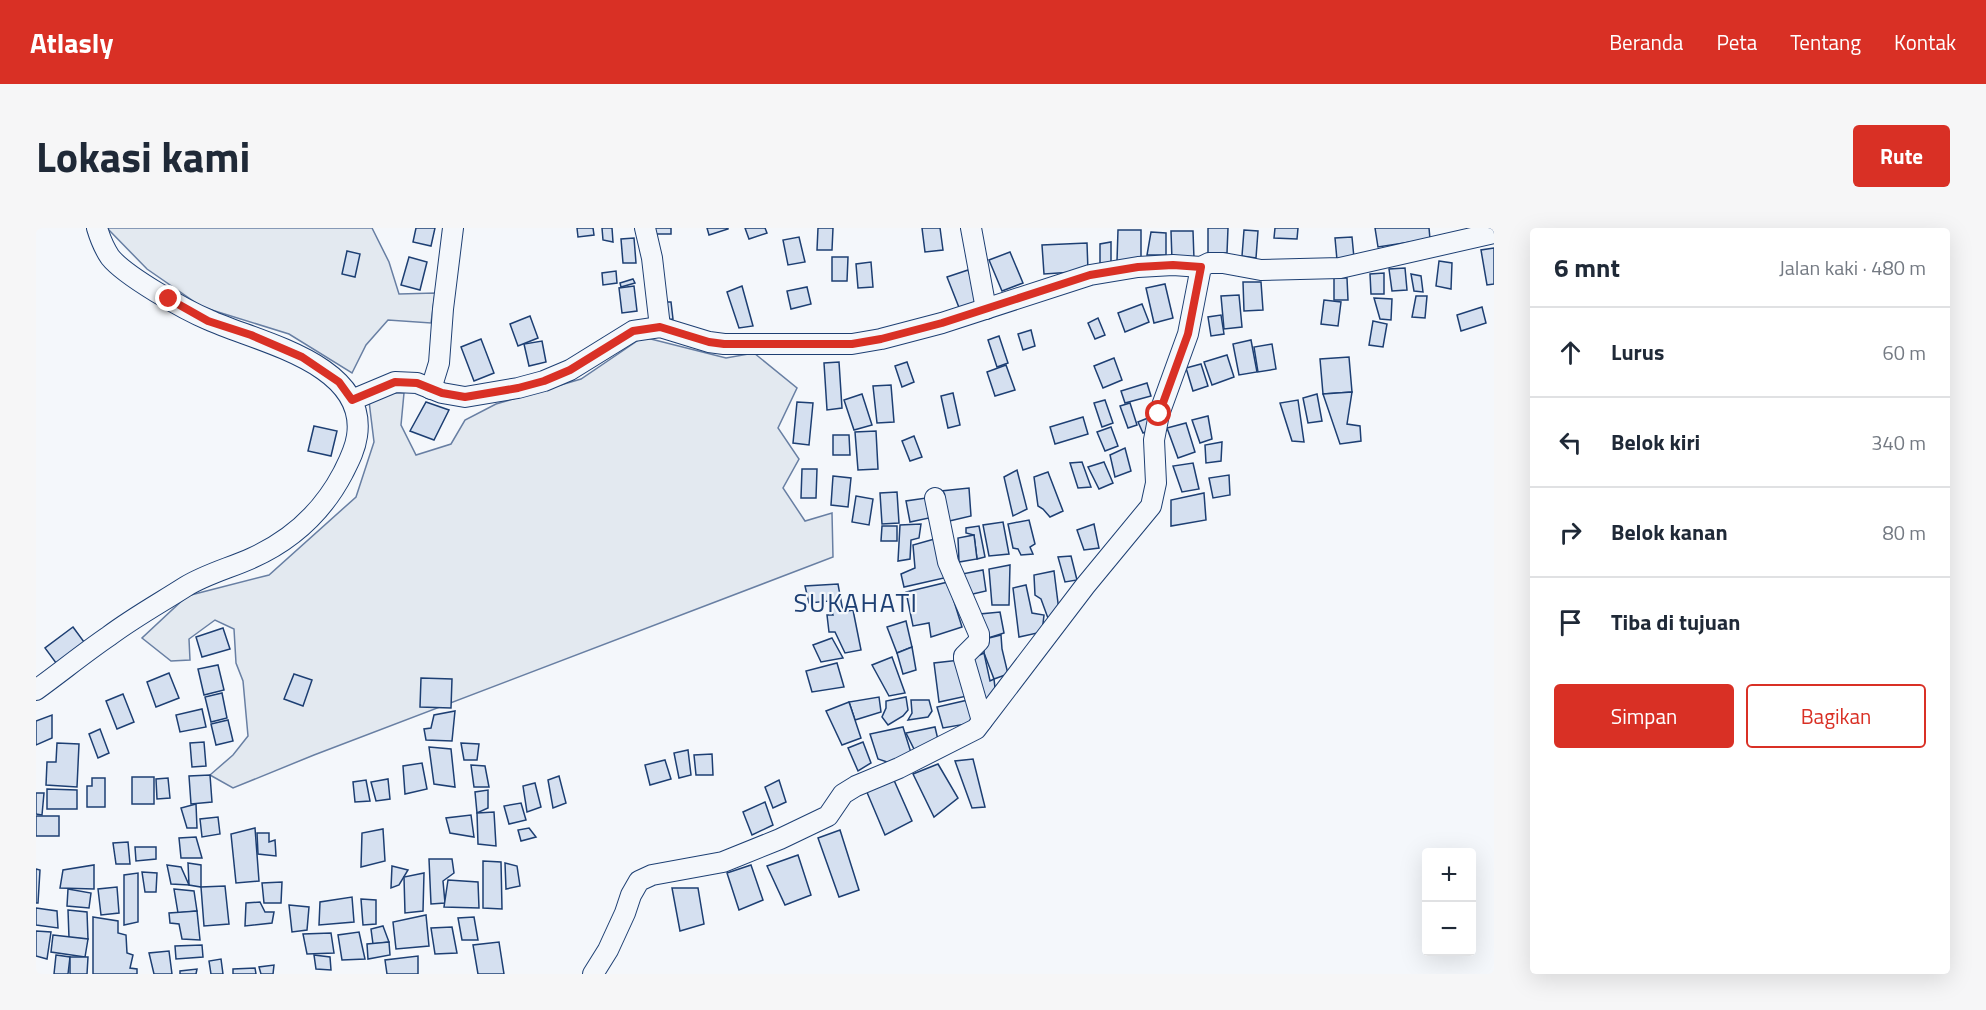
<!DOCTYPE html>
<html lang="id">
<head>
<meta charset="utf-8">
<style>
  body { margin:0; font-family:"Titillium Web",sans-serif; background:#f6f6f7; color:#1f2937 }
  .controls { position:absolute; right:18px; bottom:18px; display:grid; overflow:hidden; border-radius:6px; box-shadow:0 6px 24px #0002 }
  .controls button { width:54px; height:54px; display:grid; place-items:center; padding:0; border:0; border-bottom:2px solid #e0e1e3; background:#fff; color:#1f2937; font:30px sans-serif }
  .stop { position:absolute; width:18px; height:18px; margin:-14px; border:4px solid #d93025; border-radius:50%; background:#fff }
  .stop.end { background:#d93025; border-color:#fff; box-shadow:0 2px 6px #0008 }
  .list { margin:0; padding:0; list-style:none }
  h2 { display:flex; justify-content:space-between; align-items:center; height:78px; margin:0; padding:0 24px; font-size:26px }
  h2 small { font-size:20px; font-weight:400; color:#747a83 }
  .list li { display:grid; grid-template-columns:39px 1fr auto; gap:18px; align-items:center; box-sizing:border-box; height:90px; padding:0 24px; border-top:2px solid #e0e1e3 }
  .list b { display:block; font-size:22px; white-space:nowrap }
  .list em { font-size:20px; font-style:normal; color:#747a83 }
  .actions { display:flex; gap:12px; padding:18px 24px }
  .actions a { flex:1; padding:14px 0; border:2px solid #d93025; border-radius:6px; text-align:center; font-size:21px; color:#d93025 }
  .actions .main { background:#d93025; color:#fff }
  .icon { flex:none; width:33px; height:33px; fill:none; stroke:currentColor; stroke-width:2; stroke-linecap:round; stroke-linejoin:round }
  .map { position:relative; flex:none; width:1458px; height:746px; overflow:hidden; border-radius:6px }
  header { display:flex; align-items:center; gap:36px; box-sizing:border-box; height:84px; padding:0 30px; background:#d93025; color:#fff }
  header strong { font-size:28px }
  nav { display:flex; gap:33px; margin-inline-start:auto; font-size:21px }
  .intro { display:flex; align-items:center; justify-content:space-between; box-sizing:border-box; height:144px; padding:0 36px }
  h1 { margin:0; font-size:42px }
  .button { padding:15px 27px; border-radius:6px; background:#d93025; color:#fff; font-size:21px; font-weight:700 }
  main { display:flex; gap:36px; padding:0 36px }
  aside { flex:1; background:#fff; border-radius:6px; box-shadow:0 6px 24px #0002 }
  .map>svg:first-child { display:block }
  .green { fill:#e3e9f0; stroke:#687fa3; stroke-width:1.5 }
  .building { fill:#d5e0f0; stroke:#1d3f73; stroke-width:1.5 }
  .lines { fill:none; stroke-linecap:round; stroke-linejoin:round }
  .minor-casing { stroke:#1d3f73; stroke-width:22 }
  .minor { stroke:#f4f7fb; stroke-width:20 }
  .route { stroke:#d93025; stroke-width:8 }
  .labels { text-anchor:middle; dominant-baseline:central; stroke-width:4.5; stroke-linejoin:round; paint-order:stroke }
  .quarter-label { font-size:26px; letter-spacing:1.5px; fill:#1d3f73; stroke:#f4f7fb }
</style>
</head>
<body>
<header>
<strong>Atlasly</strong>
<nav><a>Beranda</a><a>Peta</a><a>Tentang</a><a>Kontak</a></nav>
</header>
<div class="intro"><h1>Lokasi kami</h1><a class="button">Rute</a></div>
<main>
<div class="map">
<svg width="1458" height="746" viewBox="0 0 1458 746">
  <rect width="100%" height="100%" fill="#f4f7fb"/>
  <g class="green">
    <path d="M71 0H336L353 34 363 66 399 65 395 95 352 92 330 117 316 145 253 106 166 79 111 41Z"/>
    <path d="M607 109 690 130 718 125 761 160 742 200 763 231 747 260 769 293 796 285 797 329 278 527 197 560 174 547 197 527 212 508 207 453 200 435 198 401 179 392 153 411 154 432 135 433 106 410 151 368 233 347 320 269 338 214 332 165H368L365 197 380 227 415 216 429 192 460 176 545 151Z"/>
  </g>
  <g class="building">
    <path d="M380 0H399L395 18 377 14Z"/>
    <path d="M541 0H557L558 7 542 9Z"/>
    <path d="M566 0H576L577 14 567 12Z"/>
    <path d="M616 0H635V6H615Z"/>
    <path d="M671 0H692V1L673 7Z"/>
    <path d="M709 0H729L731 5 713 11Z"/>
    <path d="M782 0H797L796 22H781Z"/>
    <path d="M886 0H904L907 22 889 24Z"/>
    <path d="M1172 0H1192L1191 25H1172Z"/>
    <path d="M1239 0H1262L1261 11 1238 10Z"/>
    <path d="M1339 0H1393L1394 11 1342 19Z"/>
    <path d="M1082 2H1105V33H1081Z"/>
    <path d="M1208 2 1222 3 1220 30 1206 28Z"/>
    <path d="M1135 3H1157L1158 31 1136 32Z"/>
    <path d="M1115 4 1130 5V27H1111Z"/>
    <path d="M763 9 769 34 752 37 747 12Z"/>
    <path d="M1316 9 1318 30 1301 32 1299 10Z"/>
    <path d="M598 10 600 35H587L585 11Z"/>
    <path d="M1075 14V35L1064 36V16Z"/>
    <path d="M1051 15 1052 43 1008 46 1006 17Z"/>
    <path d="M1458 20V56L1451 57 1445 22Z"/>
    <path d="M311 23 324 26 319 49 306 46Z"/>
    <path d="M974 24 987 55 966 63 953 32Z"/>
    <path d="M373 29 391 34 384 62 365 57Z"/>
    <path d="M796 29H812L811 53H796Z"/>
    <path d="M1403 33 1416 35 1415 61 1400 58Z"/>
    <path d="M835 34 837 59 822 60 820 36Z"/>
    <path d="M1369 40 1371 62 1356 63 1353 41Z"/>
    <path d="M932 42 944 75 924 82 911 49Z"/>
    <path d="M580 43 581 55 567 57 566 45Z"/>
    <path d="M1348 45V66H1335L1334 46Z"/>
    <path d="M1375 46 1385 48 1387 64 1378 63Z"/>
    <path d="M1298 50H1311L1312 72H1298Z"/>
    <path d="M597 51 599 55 585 59 584 55Z"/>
    <path d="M1207 54H1225L1227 82 1208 83Z"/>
    <path d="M1129 56 1137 90 1118 95 1110 60Z"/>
    <path d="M598 58 601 83 586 85 583 60Z"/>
    <path d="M706 58 717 98 703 100 691 64Z"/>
    <path d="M771 59 775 76 755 81 751 63Z"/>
    <path d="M1203 67 1206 99 1188 101 1185 68Z"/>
    <path d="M1380 68H1391L1389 90 1376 89Z"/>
    <path d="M1338 70 1356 71 1355 92 1344 91Z"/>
    <path d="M1288 72 1305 74 1302 98 1285 96Z"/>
    <path d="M627 74H635L637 91 629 92Z"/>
    <path d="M1106 76 1113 94 1089 104 1082 85Z"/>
    <path d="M1446 79 1450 95 1425 103 1421 87Z"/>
    <path d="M1185 87 1188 106 1175 108 1172 89Z"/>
    <path d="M494 88 502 110 482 118 474 96Z"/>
    <path d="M1062 90 1069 107 1059 111 1052 95Z"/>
    <path d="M1337 93 1351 96 1347 119 1333 117Z"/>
    <path d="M995 102 999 118 987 122 982 106Z"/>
    <path d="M963 108 972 135 961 139 952 112Z"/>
    <path d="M445 111 458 145 438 153 425 119Z"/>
    <path d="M1215 112 1221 144 1203 147 1197 116Z"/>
    <path d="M506 113 510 134 493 138 488 116Z"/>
    <path d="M1236 116 1240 141 1222 144 1218 119Z"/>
    <path d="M1191 127 1198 149 1176 157 1168 134Z"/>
    <path d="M1313 129 1316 164 1287 166 1284 131Z"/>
    <path d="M1078 130 1086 152 1067 160 1058 138Z"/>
    <path d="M803 134 806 180 791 182 788 135Z"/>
    <path d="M871 134 878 154 866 159 859 138Z"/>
    <path d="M1165 136 1172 158 1157 163 1150 140Z"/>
    <path d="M970 137 979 162 959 168 951 144Z"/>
    <path d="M1111 155 1115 168 1089 175 1085 163Z"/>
    <path d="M855 157 858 194 841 195 837 158Z"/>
    <path d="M1316 164 1311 196 1324 198 1325 213 1304 216 1287 166Z"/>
    <path d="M917 165 924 197 912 200 905 168Z"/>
    <path d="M826 166 836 197 818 202 808 172Z"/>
    <path d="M1281 166 1286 193 1272 195 1267 170Z"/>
    <path d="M1069 172 1077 195 1066 199 1058 175Z"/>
    <path d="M1262 172 1268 214 1256 213 1244 175Z"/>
    <path d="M390 174 413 182 398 212 374 203Z"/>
    <path d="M761 174 777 175 773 217 757 215Z"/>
    <path d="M1094 175 1101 197 1092 200 1084 178Z"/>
    <path d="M1172 188 1176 211 1164 215 1156 192Z"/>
    <path d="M1047 189 1052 206 1019 216 1014 199Z"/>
    <path d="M1112 190 1117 201 1107 205 1102 194Z"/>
    <path d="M1150 195 1159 224 1142 230 1131 200Z"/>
    <path d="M278 198 301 203 295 228 272 223Z"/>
    <path d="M1075 199 1082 218 1069 223 1061 204Z"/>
    <path d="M840 203 842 241 822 242 819 204Z"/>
    <path d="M797 207H813L814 227H797Z"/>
    <path d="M878 208 886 229 874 233 866 213Z"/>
    <path d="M1186 214 1185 233 1170 235 1169 217Z"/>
    <path d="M1089 220 1095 243 1079 249 1074 227Z"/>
    <path d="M1046 234 1055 259 1042 260 1034 235Z"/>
    <path d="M1068 234 1077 255 1063 261 1052 239Z"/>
    <path d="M1157 235 1163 261 1146 264 1137 238Z"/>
    <path d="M766 241H781L780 270H765Z"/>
    <path d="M981 242 991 281 977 288 968 249Z"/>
    <path d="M1012 244 1027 283 1014 289 1007 281 1002 278 998 249Z"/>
    <path d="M1193 247 1194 267 1177 270 1173 250Z"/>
    <path d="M797 248 815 250 812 279 795 277Z"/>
    <path d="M933 260 935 288 909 294 905 263Z"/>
    <path d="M861 264 863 295 846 296 844 265Z"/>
    <path d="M1168 265 1170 292 1135 298V272Z"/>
    <path d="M820 268 837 271 833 297 816 294Z"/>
    <path d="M890 270 893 290 874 294 870 273Z"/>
    <path d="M993 292 999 316 994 319 997 326 985 327 982 321 977 320 972 296Z"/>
    <path d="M967 294 973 326 953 328 947 297Z"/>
    <path d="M885 296 883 310 875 312 874 331 862 333 864 297Z"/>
    <path d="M1058 296 1063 320 1048 322 1041 302Z"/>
    <path d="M846 298H861V313H845Z"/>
    <path d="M943 298 949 329 941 331 938 307 930 305V300Z"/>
    <path d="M938 307 941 331 923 334 922 310Z"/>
    <path d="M902 310 908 350 868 359 865 346 879 340 877 317Z"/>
    <path d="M1035 328 1041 352 1029 354 1022 329Z"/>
    <path d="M974 337 973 377H956L953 341Z"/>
    <path d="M947 342 950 363 928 368 926 346Z"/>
    <path d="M1018 343 1024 391 1013 393 1005 371 999 367 998 347Z"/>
    <path d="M912 354 926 399 895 409 893 395 877 398 870 364Z"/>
    <path d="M802 356 807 384 817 382 825 422 809 425 799 404H793L791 387H797L793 373 773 375 769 358Z"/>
    <path d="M990 357 996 385 1008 387 1006 404 983 409 977 360Z"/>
    <path d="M964 384 968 405 949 411 944 386Z"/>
    <path d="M870 393 876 419 861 425 851 399Z"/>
    <path d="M37 399 51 418 23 439 9 420Z"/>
    <path d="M187 400 194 421 166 429 160 409Z"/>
    <path d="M965 407 966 421 972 446 958 451 948 425 949 411Z"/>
    <path d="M796 410 807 430 785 434 777 417Z"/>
    <path d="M876 419 880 442 867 446 861 425Z"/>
    <path d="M948 425 954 453 958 451 960 469 947 476 935 431Z"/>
    <path d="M856 429 869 465 853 468 836 437Z"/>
    <path d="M924 432 931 468 903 474 898 435Z"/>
    <path d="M801 435 808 459 776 464 770 443Z"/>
    <path d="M182 437 188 462 168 467 162 441Z"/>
    <path d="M133 445 143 470 120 479 111 454Z"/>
    <path d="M258 446 276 452 267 478 248 471Z"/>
    <path d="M385 450 416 451 415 480 384 479Z"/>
    <path d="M186 465 191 490 175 494 169 469Z"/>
    <path d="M87 466 98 494 81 501 70 473Z"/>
    <path d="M843 469 845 484 819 492 813 474Z"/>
    <path d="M870 469 872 482 867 488 852 497 846 489 850 480V473Z"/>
    <path d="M875 472H893L896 483 892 489 872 492 876 485Z"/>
    <path d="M932 472 936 495 907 500 901 479Z"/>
    <path d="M813 474 825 510 806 517 790 483Z"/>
    <path d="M166 481 170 499 144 504 140 487Z"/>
    <path d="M419 483 416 513 390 512 388 501 395 500 398 487Z"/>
    <path d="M16 487V510L0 517V493Z"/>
    <path d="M192 492 197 513 180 517 175 496Z"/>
    <path d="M867 499 876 528 854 535 842 531 834 506Z"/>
    <path d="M899 499 903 516 879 523 870 505Z"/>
    <path d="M64 501 73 525 62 530 53 506Z"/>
    <path d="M168 514 170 538 156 539 154 515Z"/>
    <path d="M827 514 835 535 822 543 812 520Z"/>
    <path d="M21 515 43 516 41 559 10 557 11 534H20Z"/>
    <path d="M425 515 443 516 441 532H428Z"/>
    <path d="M393 519 415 521 419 559 398 556Z"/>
    <path d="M652 522 655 547 643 550 638 525Z"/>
    <path d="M676 526 677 547H660L658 527Z"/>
    <path d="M937 531 949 579 936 580 919 533Z"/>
    <path d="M629 532 635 551 614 557 609 537Z"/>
    <path d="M386 535 391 561 369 566 367 538Z"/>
    <path d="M902 536 922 570 898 589 877 546Z"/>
    <path d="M435 537 449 538 453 559H438Z"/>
    <path d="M174 547 176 574 155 576 153 548Z"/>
    <path d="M523 548 530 575 517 580 512 552Z"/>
    <rect x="96" y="549" width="22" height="27"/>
    <path d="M56 550H69V579H51V558H56Z"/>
    <path d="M132 550 134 570 121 571 120 551Z"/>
    <path d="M857 550 876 593 849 607 830 562Z"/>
    <path d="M352 551 354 571 340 573 335 554Z"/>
    <path d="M330 552 334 573 319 574 317 554Z"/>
    <path d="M743 552 750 574 737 580 729 559Z"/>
    <path d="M499 555 505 579 491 584 487 558Z"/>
    <path d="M11 561 41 562V581H11Z"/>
    <path d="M452 562V580L441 585 439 564Z"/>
    <path d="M0 565H8L6 587 0 586Z"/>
    <path d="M729 574 737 597 716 607 707 584Z"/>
    <path d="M485 575 490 592 473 596 468 578Z"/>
    <path d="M160 576 161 600H151L145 580Z"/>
    <path d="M458 584 460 618 442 616 441 585Z"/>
    <path d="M435 587 438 609 414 605 410 590Z"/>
    <rect x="0" y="588" width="23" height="20"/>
    <path d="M182 589 184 606 166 609 164 591Z"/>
    <path d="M219 600 223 653 200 655 195 606Z"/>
    <path d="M493 600 500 609 485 613 482 602Z"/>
    <path d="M347 601 349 633 325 639 326 605Z"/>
    <path d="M804 602 823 662 803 669 782 610Z"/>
    <path d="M221 605H233V614L239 612 240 628 222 626Z"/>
    <path d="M160 609 166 630H145L143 610Z"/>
    <path d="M92 614 94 636H80L77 615Z"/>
    <path d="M99 619H120V631L100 633Z"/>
    <path d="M762 627 775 667 749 677 731 638Z"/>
    <path d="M393 631H416L418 645 407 653 409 675 395 676Z"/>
    <path d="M447 633 465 634 466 681 447 680Z"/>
    <path d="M152 635 165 637V659L153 657Z"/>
    <path d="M469 635 481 638 484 658 470 661Z"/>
    <path d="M58 637V661L24 660 27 642Z"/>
    <path d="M131 637 145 639 153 657 135 656Z"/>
    <path d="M715 637 727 672 703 682 691 645Z"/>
    <path d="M356 638 372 642 363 657 355 660Z"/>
    <path d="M0 641 4 642 2 675H0Z"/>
    <path d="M106 644 121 645 120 664H109Z"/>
    <path d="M102 645V694L88 697V647Z"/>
    <path d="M388 645 387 683 369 685 368 649Z"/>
    <path d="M412 652 442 654 443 680 408 679Z"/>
    <path d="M246 654 245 675H228L226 655Z"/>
    <path d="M189 658 193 696 168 698 165 659Z"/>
    <path d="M81 659 83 685 65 687 62 661Z"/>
    <path d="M636 660H662L668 696 644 703Z"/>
    <path d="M32 661 55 665 53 680 31 678Z"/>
    <path d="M138 661 158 663 161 683 142 685Z"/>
    <path d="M316 669 318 694 283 697 284 674Z"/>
    <path d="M325 671 340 672V696L327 697Z"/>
    <path d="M224 674 229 684H238L236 695 209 698 210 675Z"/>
    <path d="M253 677 273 679 271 702 256 704Z"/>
    <path d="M0 680 21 683 22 700 0 697Z"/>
    <path d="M32 682 51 684 52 711 33 710Z"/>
    <path d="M161 683 164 712 146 711 143 696 134 695 133 685Z"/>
    <path d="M390 687 393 718 360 721 357 694Z"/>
    <path d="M57 689 82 693V705L90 707 91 725 97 727 94 740 101 741V746H57Z"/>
    <path d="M438 689 442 712H426L422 690Z"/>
    <path d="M347 698 353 714 337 716 335 701Z"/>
    <path d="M416 699 421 725 399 726 395 700Z"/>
    <path d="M0 703 15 704 11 731 0 728Z"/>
    <path d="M323 704 329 731 306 732 302 707Z"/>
    <path d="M295 705 298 725 271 726 267 706Z"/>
    <path d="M17 707 52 711 49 729 15 724Z"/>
    <path d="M353 714 354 727 332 731 331 716Z"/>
    <path d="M463 714 468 746H442L437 717Z"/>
    <path d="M166 717 167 729 140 731 139 718Z"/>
    <path d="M133 723 136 746H118L113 725Z"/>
    <path d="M20 727 34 729 32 746H18Z"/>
    <path d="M278 727 294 729 295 742 280 741Z"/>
    <path d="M382 728V746H351L349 732Z"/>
    <path d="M34 729H52L51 746H34Z"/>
    <path d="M185 731 187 746H175L173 733Z"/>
    <path d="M238 737 237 746H225L223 739Z"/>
    <path d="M219 740 220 746H197V741Z"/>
    <path d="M161 741 160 746H144V743Z"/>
  </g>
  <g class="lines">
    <defs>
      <g id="minor">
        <path d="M609 0 616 30 624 99"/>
        <path d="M935 0 950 81"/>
        <path d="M395 161 403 135 407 81 417 0"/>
        <path d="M316 172 359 154 381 155 406 165 429 169 482 160 508 153 534 142 597 103 624 99 673 114 688 116H816L845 111 906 95 1054 47 1102 39 1137 37 1165 39"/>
        <path d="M899 270 912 334 943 406V413L928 428V431L946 493"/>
        <path d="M0 462C25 444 48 425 73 408 97 390 124 375 149 359 170 346 194 340 216 330 256 312 286 285 307 245 313 233 319 222 321 208 332 135 221 114 173 92 149 82 89 48 74 29 68 20 64 10 61 0"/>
        <path d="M557 746 572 722 589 685 595 667 603 653 616 647 687 634 744 611 792 588 807 566 820 558 863 540 940 501 1049 358 1115 278 1120 255 1118 212 1123 186 1152 106 1165 39 1173 35H1187L1225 42 1304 40 1458 5"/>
      </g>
    </defs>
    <use href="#minor" class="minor-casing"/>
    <use href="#minor" class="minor"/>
  </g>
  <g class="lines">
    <path class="route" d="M133 71 172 93 215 107 266 129 303 154 316 172 359 154 381 155 406 165 429 169 482 160 508 153 534 142 597 103 624 99 673 114 688 116H816L845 111 906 95 1054 47 1102 39 1137 37 1165 39 1152 106 1123 186"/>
  </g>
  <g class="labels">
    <g class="quarter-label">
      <text x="820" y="374">SUKAHATI</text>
    </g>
  </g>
</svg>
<div class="controls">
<button>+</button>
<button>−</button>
</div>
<div class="stop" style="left:1123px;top:186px"></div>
<div class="stop end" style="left:133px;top:71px"></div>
</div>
<aside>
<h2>6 mnt<small>Jalan kaki · 480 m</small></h2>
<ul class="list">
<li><svg class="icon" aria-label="ahead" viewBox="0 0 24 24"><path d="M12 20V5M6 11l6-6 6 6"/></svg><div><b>Lurus</b></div><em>60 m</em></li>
<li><svg class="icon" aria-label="left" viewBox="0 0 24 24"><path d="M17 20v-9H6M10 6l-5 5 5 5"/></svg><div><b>Belok kiri</b></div><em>340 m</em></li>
<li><svg class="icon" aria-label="right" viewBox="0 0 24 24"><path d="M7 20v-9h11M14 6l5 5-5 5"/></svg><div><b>Belok kanan</b></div><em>80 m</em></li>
<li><svg class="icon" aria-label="arrive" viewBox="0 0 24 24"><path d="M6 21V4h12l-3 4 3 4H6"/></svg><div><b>Tiba di tujuan</b></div></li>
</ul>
<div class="actions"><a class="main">Simpan</a><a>Bagikan</a></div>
</aside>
</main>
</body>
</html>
